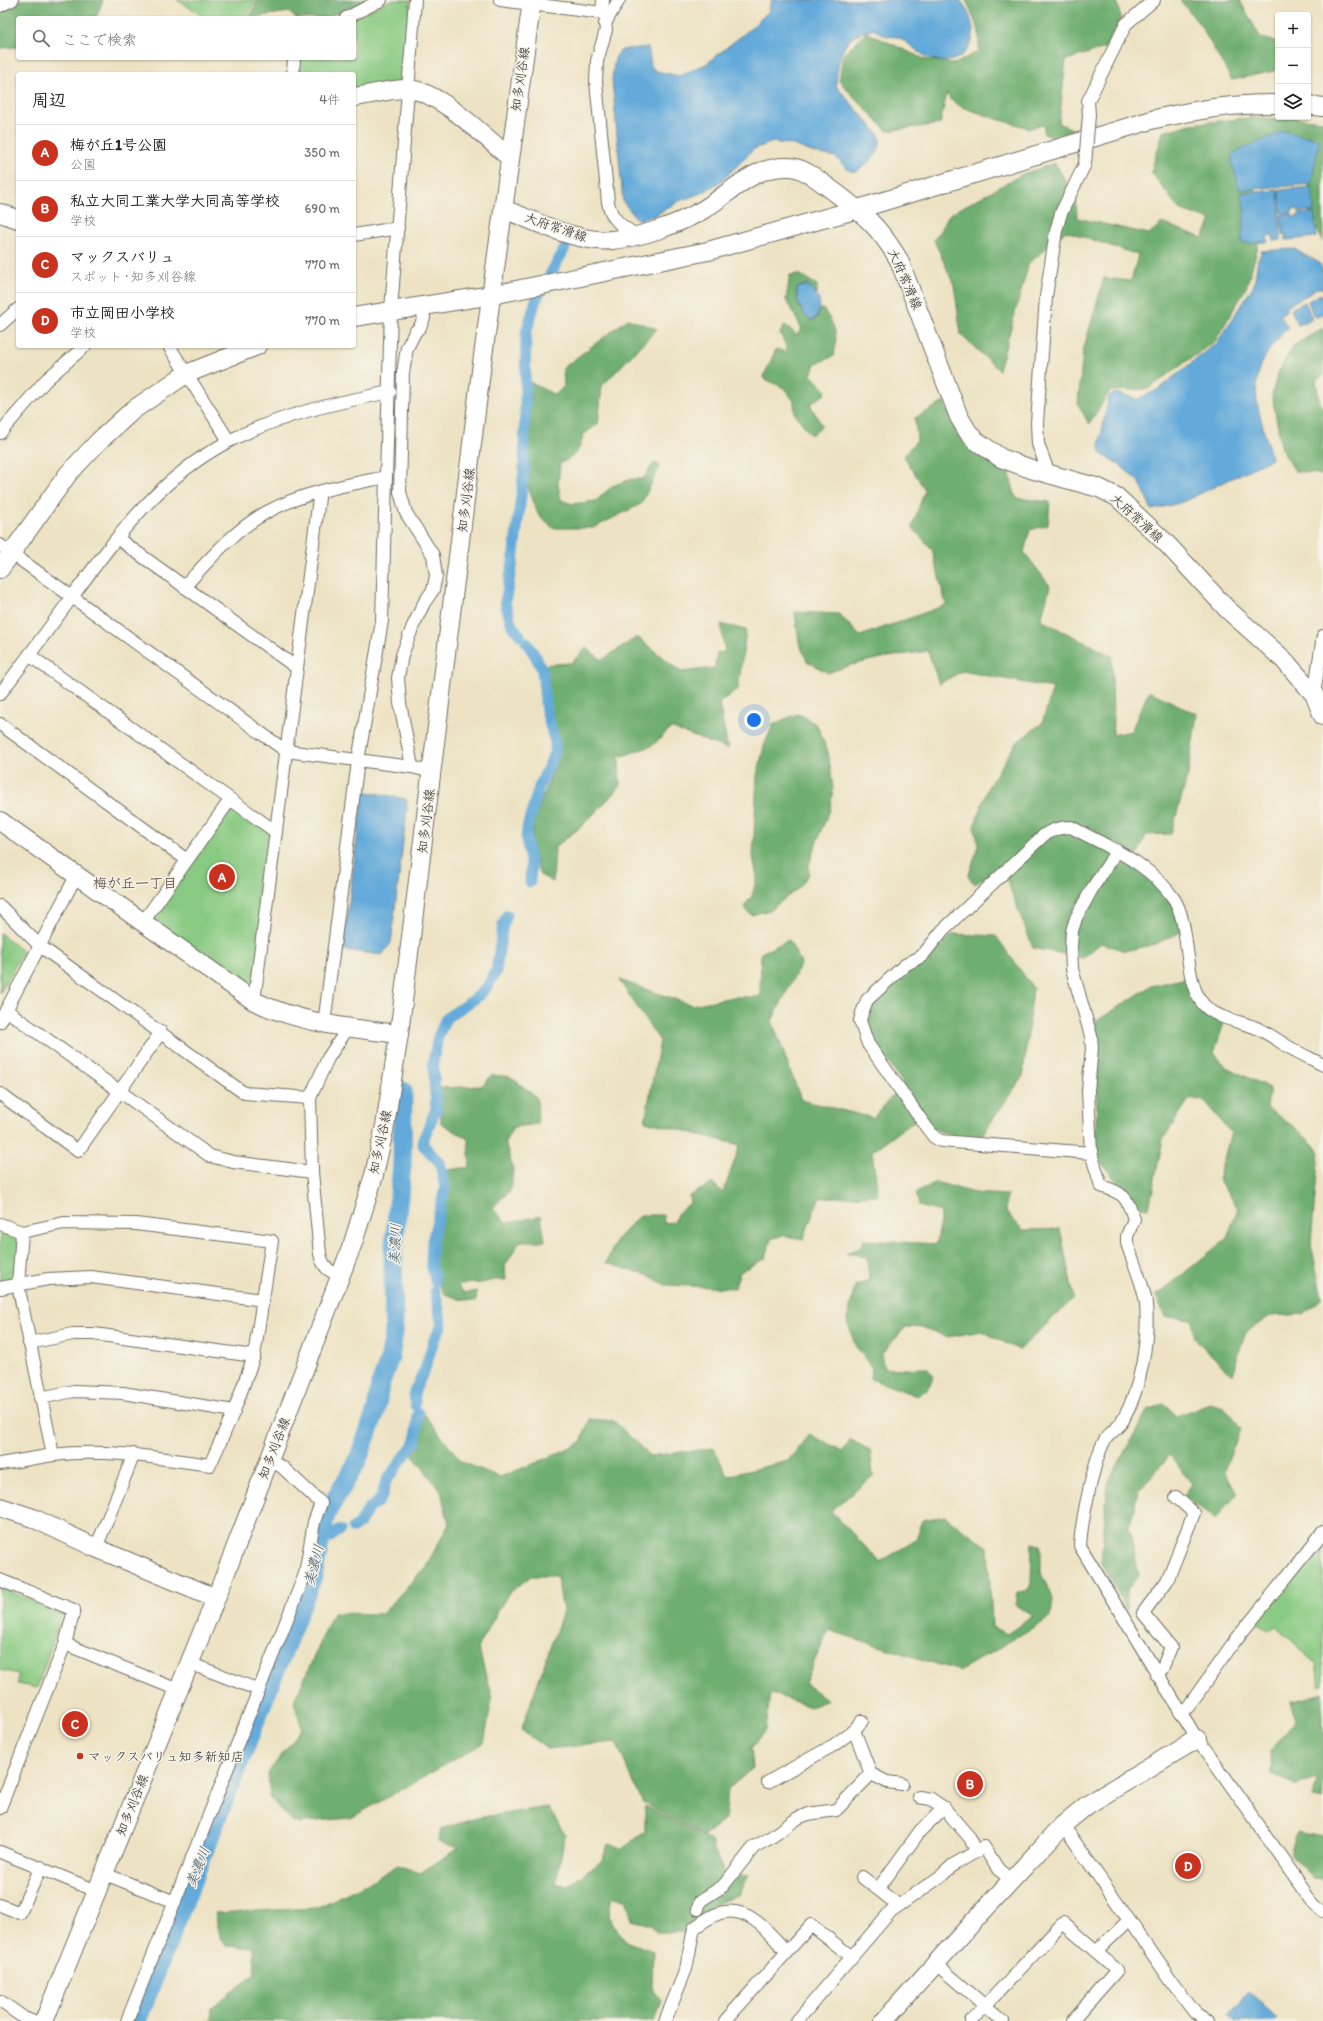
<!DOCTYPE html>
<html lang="ja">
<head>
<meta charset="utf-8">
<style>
  body { margin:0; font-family:Itim,"Klee One",sans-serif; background:#f2f2f2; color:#222 }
  .controls { position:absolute; right:12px; top:12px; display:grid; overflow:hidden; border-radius:4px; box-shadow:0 1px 3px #0004 }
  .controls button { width:36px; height:36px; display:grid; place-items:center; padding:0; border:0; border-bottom:1px solid #e0e0e0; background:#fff; color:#222; font:20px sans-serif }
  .you { position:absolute; left:754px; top:720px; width:14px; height:14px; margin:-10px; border:3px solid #fff; border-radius:50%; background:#1a73e8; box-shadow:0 0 0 6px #1a73e833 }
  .badge { display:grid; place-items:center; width:26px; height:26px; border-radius:50%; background:#c8321e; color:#fff; font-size:13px; font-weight:700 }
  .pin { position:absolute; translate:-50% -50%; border:2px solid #fff; box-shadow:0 1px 4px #0006 }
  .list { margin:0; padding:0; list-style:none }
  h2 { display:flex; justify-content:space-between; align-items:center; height:52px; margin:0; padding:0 16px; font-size:17px }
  h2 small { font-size:13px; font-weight:400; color:#767676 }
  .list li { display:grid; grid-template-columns:26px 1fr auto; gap:12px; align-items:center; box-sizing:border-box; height:56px; padding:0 16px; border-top:1px solid #e0e0e0 }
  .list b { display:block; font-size:15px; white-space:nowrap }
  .list p { margin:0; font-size:13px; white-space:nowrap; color:#767676 }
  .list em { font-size:13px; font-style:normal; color:#767676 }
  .icon { flex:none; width:22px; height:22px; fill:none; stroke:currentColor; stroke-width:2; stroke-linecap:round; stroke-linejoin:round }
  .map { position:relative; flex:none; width:1323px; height:2021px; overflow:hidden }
  .search { position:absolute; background:#fff; box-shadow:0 1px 3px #0004; left:16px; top:16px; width:340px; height:44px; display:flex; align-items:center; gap:10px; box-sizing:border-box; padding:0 14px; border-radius:4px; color:#767676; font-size:15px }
  .panel { position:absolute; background:#fff; box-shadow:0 1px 3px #0004; left:16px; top:72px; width:340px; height:276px; border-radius:4px }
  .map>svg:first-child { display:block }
  .green { fill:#89ca82; stroke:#5a7a56 }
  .forest { fill:#6eae70; stroke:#4c6c4e }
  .water { fill:#64aada; stroke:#486a82 }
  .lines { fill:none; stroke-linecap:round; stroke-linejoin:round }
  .canal { stroke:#64aada; stroke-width:11 }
  .river { stroke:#64aada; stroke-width:19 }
  .street-casing { stroke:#6f6b61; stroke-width:14 }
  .secondary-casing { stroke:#6f6b61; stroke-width:20 }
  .street { stroke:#fff; stroke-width:12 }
  .secondary { stroke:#fff; stroke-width:18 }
  .street-bridge-casing { stroke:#6f6b61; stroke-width:14; stroke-linecap:butt }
  .street-bridge { stroke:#fff; stroke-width:12 }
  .poi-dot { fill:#c8321e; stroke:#f7f3e8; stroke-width:1.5 }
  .labels { text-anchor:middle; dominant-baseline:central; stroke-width:3; stroke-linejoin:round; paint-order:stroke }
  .street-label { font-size:13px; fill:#2b2b2b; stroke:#f7f3e8 }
  .poi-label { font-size:13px; fill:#2b2b2b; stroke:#f7f3e8; text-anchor:start }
  .neighbourhood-label { font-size:14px; font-weight:bold; fill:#6c5954; stroke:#f7f3e8 }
  .water-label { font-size:14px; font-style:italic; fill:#3f5768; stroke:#f7f3e8 }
</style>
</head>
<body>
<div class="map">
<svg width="1323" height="2021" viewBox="0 0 1323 2021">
  <rect width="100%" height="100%" fill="#f7f3e8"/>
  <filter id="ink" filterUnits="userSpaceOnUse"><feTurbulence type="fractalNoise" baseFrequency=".025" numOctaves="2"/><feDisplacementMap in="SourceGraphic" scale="8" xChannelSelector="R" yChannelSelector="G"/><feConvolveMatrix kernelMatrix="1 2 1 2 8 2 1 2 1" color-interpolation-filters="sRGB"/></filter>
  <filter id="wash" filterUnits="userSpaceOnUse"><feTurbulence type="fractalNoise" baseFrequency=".012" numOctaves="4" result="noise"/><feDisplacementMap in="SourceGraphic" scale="16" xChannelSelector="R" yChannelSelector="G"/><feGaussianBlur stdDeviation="0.9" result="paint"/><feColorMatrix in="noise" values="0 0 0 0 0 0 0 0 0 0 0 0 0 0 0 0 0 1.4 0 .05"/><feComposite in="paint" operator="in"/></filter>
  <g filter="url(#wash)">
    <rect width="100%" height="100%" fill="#ede3c4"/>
    <g class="green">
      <path d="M177 0H256L246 17 206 18Z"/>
      <path d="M391 0H410L405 81 354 90V74H296L297 58H354V18Z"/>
      <path d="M230 800 276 832 254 1001 143 922Z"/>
      <path d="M0 933 23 952 0 993Z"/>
      <path d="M0 1224 22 1232 18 1285 0 1288Z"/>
      <path d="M1323 1539V1685L1319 1686 1316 1663 1276 1626 1268 1631 1256 1621Z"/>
      <path d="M0 1587 62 1614 37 1688 18 1684V1674L0 1670Z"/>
    </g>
    <g class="forest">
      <path d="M19 0H103L96 18H18V47L0 48V9Z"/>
      <path d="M258 0H368L325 18H296L289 12 249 18Z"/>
      <path d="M965 0H1117L1121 19 1105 48 1066 60 1059 123 1074 130 1053 137 1044 134V125L1029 128 997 119 962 107 951 100 947 93 940 124 887 131 839 81 843 55 866 32 924 59 955 64 979 51V31L967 2Z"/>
      <path d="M1180 0H1241L1240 1 1261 38 1278 42V66L1274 71 1232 80 1200 25Z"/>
      <path d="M1247 118H1294L1323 121V242L1304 201 1314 170 1303 146 1239 150 1256 192 1258 247 1246 288 1215 341 1148 389 1110 391 1089 424 1078 404 1083 351 1104 278 1131 281 1138 255 1066 231 1029 263 999 370 961 335 954 285 934 240 950 214 1023 174 1055 163 1076 199 1077 218 1149 234 1162 223 1203 238 1211 220 1179 209 1151 172 1163 132 1191 124Z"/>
      <path d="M799 274 817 285V295L807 284 797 288C795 301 800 314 812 321L817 318 821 308 823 309C836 327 838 334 834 356L815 364 811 375 826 390 824 395 810 404 822 426 811 435 795 414 794 401 784 388 763 378 776 349 785 352 786 346 780 333 785 325 797 335 802 329 786 300 790 275Z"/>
      <path d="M628 319 657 329 602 386 598 424 583 435C579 453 575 455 560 464L558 484 561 500 572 504 596 501 612 486 632 479H643L654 463 660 466 641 504 593 528H553L538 514 525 479 527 381 555 395 564 386 563 368Z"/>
      <path d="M1323 328V376L1316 380 1320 405 1323 409V475L1295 471 1282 450 1272 395 1277 375 1293 346Z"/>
      <path d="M944 402 954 428 979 455 1008 469 1016 498 1050 502 1048 525 1030 530 1024 552 1050 586 1041 620 1112 656 1113 735 1131 731 1149 691 1197 714 1188 774 1171 834 1146 835 1133 865 1147 873 1174 905 1183 931 1156 944 1125 951 1101 943 1083 958 1033 948 1007 880 987 876 975 884 968 877 979 845 974 827 988 787 1016 743 1042 723 1053 688 962 671 939 684 928 651C894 656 861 660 828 673L807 661 799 642 795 612 839 614 860 636 946 605 932 549 912 527 925 490 904 456 917 440 915 418Z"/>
      <path d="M721 624 746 630 738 689 719 703 728 749 671 728 652 746 619 757 620 787 582 826 555 847 553 882 540 875 531 844 534 819 559 755 538 665 571 663 586 648 602 660 637 637 681 672 715 668 717 653 725 652Z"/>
      <path d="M797 714 805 717 817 725 828 752 833 788 830 810 820 833 809 865V874L800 887 770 910 751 915 744 907 752 896 757 877 753 856 757 776 764 746 773 724Z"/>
      <path d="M953 934 996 936 1033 988 1023 1076 980 1138 958 1137 912 1122 872 1151 878 1195 819 1198 803 1240 783 1235 771 1239 766 1258 740 1272 734 1288 665 1285 650 1276 606 1263 617 1239 640 1215H663L664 1223 674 1222 677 1214 690 1203 689 1196 713 1183 723 1193 740 1145 645 1121 660 1041 619 980 692 1005 733 997H760L761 953 789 940 801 963 772 1021 801 1100 873 1118 903 1084 867 1031 871 1005Z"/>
      <path d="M1187 978 1205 1015 1224 1023 1214 1053 1226 1067 1270 1088 1267 1108 1297 1129 1319 1150 1311 1244 1322 1297 1304 1314 1270 1316 1245 1333 1232 1375 1195 1339 1192 1319 1165 1317 1156 1296 1227 1238 1238 1208 1218 1180 1231 1133 1204 1101 1190 1098 1163 1139 1149 1208 1138 1207 1095 1155 1098 1062 1095 1022 1151 986Z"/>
      <path d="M492 1075 511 1077 537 1098 538 1124 513 1127 505 1142 513 1169 511 1190 492 1208 507 1223 541 1216 545 1241H520L505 1266 506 1280H494L482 1283 460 1284 458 1287 465 1293 477 1291 476 1301 459 1299 445 1294 438 1283 434 1257 438 1223 448 1188 446 1170 470 1167 468 1139 441 1123 440 1088 482 1086Z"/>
      <path d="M936 1182 974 1193 1007 1195 1006 1212 1023 1230 1060 1229 1074 1298 1019 1350 982 1331 948 1337 924 1328 906 1327 881 1354 884 1369 927 1368 934 1377 927 1389 917 1396 871 1379 872 1368 855 1345 847 1320 855 1286 869 1280 867 1257 846 1253 860 1248 864 1240 937 1244 941 1212 919 1206 916 1193Z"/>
      <path d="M1209 1403 1224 1407 1241 1428 1224 1471 1237 1494 1216 1519 1183 1496 1192 1484 1170 1455 1138 1491 1129 1528 1139 1576 1127 1589V1610L1101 1563 1108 1481 1149 1409 1164 1404 1177 1416Z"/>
      <path d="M421 1410 462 1462 500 1477 548 1458 581 1442 590 1419 614 1421 650 1456 714 1448 727 1476 788 1461 809 1434 843 1451 851 1440 870 1450 873 1476 831 1511 880 1562 916 1540 923 1520 945 1516 988 1547 992 1626 1007 1634 1033 1616 1015 1605 1017 1592H1028L1031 1584 1032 1543 1041 1545V1573L1053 1599 1051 1617 959 1671 828 1630 805 1683 828 1700 810 1707 770 1693 766 1731 751 1748 753 1768 728 1789 725 1820 704 1836 642 1802 616 1742 547 1749 521 1730 563 1611 557 1576H531L508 1594 478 1646 492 1699 484 1743 351 1818 293 1823 270 1798 268 1773 302 1728 294 1702 333 1613 382 1614 426 1566 449 1524 441 1491 413 1456 421 1434Z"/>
      <path d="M1323 1693V1799L1313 1797 1317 1779 1296 1785 1271 1774 1270 1752 1296 1720 1290 1702Z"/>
      <path d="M645 1806 711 1841 724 1874 749 1876 739 1894 712 1906 685 1932H657L651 1925 632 1920 626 1899 612 1897 608 1916 625 1941 653 1951 652 1988 662 2001 655 2021H211L212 2007 255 1974 254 1948 227 1946 220 1936 215 1913 316 1908 368 1883 398 1865 420 1873 459 1848 438 1842 441 1829 476 1818 548 1807 565 1835 556 1883 568 1886 602 1861 608 1844 623 1848 645 1832Z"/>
      <path d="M1297 1832 1323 1837V1879L1313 1878 1290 1855Z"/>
    </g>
    <g class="water">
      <path d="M771 0H960C968 9 976 27 972 40 966 61 943 66 925 56 916 51 909 43 900 38 896 36 892 37 888 36 883 35 878 32 874 29 869 31 861 32 856 35 839 45 837 69 836 86L879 135C885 152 867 163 856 172L848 170 836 157 815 153 793 145 773 142 754 149 724 179 704 192 679 201 654 216 638 220 623 202 612 79C616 44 617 51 648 47L651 66 656 71 679 76 706 64 750 29 769 11Z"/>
      <path d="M1283 131 1318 139 1319 142 1311 184 1240 190 1232 163V154Z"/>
      <path d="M1312 187 1314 211 1299 212 1298 209H1292V213H1281L1279 190Z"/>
      <path d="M1278 190 1281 240 1274 241 1273 235 1267 236 1268 242 1241 243 1245 208 1241 193Z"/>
      <path d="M1314 213 1317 237 1286 240V235H1283L1281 215 1292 214V217L1299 216V214Z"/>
      <path d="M1295 249C1321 268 1323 253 1323 290L1321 288H1316L1309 294 1286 306 1287 310 1280 315 1288 328C1267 348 1253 371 1257 402 1260 421 1268 440 1271 459L1183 502 1152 510 1140 483 1119 464 1101 454 1099 446 1109 396 1115 393 1138 399 1157 390 1217 343 1254 285 1258 259 1262 253 1261 251Z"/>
      <path d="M807 285C818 298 824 300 816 318L811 320C800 313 797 301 797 288Z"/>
      <path d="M1321 294 1323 314 1317 317 1313 315 1308 301Z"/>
      <path d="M1305 302 1312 319 1298 325 1291 309Z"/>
      <path d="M363 791 406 799 407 809 391 943 382 955 343 950Z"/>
      <path d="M1249 1991 1278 2018 1275 2021H1235L1228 2015Z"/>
    </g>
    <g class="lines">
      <g class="canal">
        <path d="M520 635 512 626 505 602 513 562 524 471 526 333 536 300 565 248"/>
        <path d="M526 642 536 657 542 670 546 711 555 742V752L539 787 528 824 526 838 531 866 530 882"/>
        <path d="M435 1281 431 1264 432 1241 445 1188 440 1163 423 1145V1140L436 1109 433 1063 438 1037 446 1018 476 998 487 987 496 971 503 925 507 915"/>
        <path d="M415 1405 414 1392 425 1369 434 1340 442 1325 435 1291"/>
        <path d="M353 1528 360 1523 368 1509 378 1502 382 1496 386 1481 416 1441 418 1413"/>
        <path d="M331 1537 340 1530"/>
      </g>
      <path class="river" d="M137 2021 313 1576 326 1514 357 1462 376 1411 380 1385 390 1357 394 1333 393 1254 402 1165 403 1091"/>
    </g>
  </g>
  <g filter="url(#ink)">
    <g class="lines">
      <defs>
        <g id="street">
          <path d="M500 0 602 13 603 0"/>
          <path d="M0 6 12 0"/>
          <path d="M602 13 609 16 619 0"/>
          <path d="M609 16 605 24 606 30 597 61 596 82 608 202C611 219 621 226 636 235"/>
          <path d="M346 18 381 0"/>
          <path d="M293 74 294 58"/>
          <path d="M1089 115 1088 101 1126 24 1154 0"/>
          <path d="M354 235 398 228"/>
          <path d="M0 325 18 309"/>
          <path d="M169 346 229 441"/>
          <path d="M0 433 46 380 85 346"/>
          <path d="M1049 474 1038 444 1037 423 1046 297 1056 231 1061 213 1085 164"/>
          <path d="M117 538 297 668"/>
          <path d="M0 545 286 751 412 767 432 772"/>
          <path d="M184 587C209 560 234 530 267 512 303 492 347 485 386 477L391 310 415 0"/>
          <path d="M29 655 276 832"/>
          <path d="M0 694C24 662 48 630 72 597 118 535 159 478 229 441 279 415 335 403 390 392"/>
          <path d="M1314 694 1323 636"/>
          <path d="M0 724 187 860"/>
          <path d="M412 767 400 703 398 678 402 655 413 626 424 603 433 590 436 576 433 555 406 513 400 492 403 373 407 348 415 332 420 327 424 318 422 305"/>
          <path d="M1116 850 1109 863 1093 887 1076 918 1072 931 1071 947 1072 969 1091 1036 1092 1048 1088 1091 1091 1153 1101 1186C1124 1193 1127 1197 1134 1219L1127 1236V1243C1132 1260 1145 1288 1146 1304 1149 1340 1141 1388 1123 1420 1119 1428 1110 1432 1105 1440 1094 1458 1081 1524 1080 1546L1197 1739 1208 1753 1314 1904 1323 1911"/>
          <path d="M0 906 40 946 244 1093 310 1098"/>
          <path d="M143 922 230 800"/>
          <path d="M254 1001 319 498 318 492"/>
          <path d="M6 1010 210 1156 233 1162 312 1172"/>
          <path d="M0 1022 76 876"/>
          <path d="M324 1024 358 761 382 621 386 477"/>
          <path d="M0 1094 78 1151 161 1032"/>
          <path d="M1091 1153 941 1141 934 1137 927 1128 868 1044 860 1021 862 1013 867 1000 905 965 922 956 943 930 1044 835C1053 829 1060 827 1071 827 1108 847 1150 863 1174 899 1192 927 1182 988 1207 1008 1220 1019 1239 1021 1254 1027 1269 1033 1282 1044 1296 1051 1305 1056 1314 1060 1323 1065"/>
          <path d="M0 1224 22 1232 64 1223 136 1224 272 1241 254 1356 234 1411 210 1465C157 1458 106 1448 53 1455L18 1285 22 1232"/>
          <path d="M341 1276C329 1271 323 1268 320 1254L312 1172 310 1098 328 1058 348 1028"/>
          <path d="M0 1288 48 1279 91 1277 263 1300"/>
          <path d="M29 1343 73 1334H94L254 1356"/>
          <path d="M40 1398 74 1391 123 1393 234 1411"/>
          <path d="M0 1464 53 1455"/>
          <path d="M96 1548 134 1454"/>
          <path d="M0 1580 74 1610 65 1644 0 1808"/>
          <path d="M65 1644 178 1690"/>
          <path d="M189 1663 259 1690"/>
          <path d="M1156 1674 1162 1669 1171 1647 1143 1613 1167 1581 1194 1513 1176 1497"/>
          <path d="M1180 1712 1188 1707 1234 1642 1323 1532"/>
          <path d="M862 1721 854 1730 871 1774 887 1782 902 1784"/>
          <path d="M768 1782 834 1745 854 1730"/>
          <path d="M919 1797 931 1799 944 1808"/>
          <path d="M1063 1825 1174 1985 1196 2014 1207 2021"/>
          <path d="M0 1852 97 1891"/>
          <path d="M105 1874 175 1902"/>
          <path d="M862 1877 898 1905"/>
          <path d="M878 1889 920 1831 944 1808 970 1838 976 1851"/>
          <path d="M0 1905 20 1913 41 1867"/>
          <path d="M698 1909 700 1901 723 1886 754 1847 770 1838 798 1818 808 1814 836 1810 871 1774"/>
          <path d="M1097 1951 1128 1921"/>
          <path d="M936 1964 1003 2021"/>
          <path d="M0 2001 24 2018 32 2021"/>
          <path d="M127 2021 305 1574 314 1522 321 1503 282 1467 269 1460"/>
          <path d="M665 2021 686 1969 694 1928C703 1922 714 1913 725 1912 751 1908 770 1934 786 1951"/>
          <path d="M725 2021 811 1925 852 1957"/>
          <path d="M797 2021 891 1911 941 1876 953 1865 984 1847 998 1869 1011 1880"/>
          <path d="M971 2021 1063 1923 1117 1970 1072 2021"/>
        </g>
        <g id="secondary">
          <path d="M354 97C370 95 393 88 409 89 440 92 485 137 509 157"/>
          <path d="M1308 105 1323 107"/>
          <path d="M503 209C534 220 578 244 612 240 642 237 676 225 701 211 730 194 753 165 789 167 805 167 823 184 836 193 865 215 880 228 899 260L959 417 968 432 975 440 1001 458 1031 469 1099 488 1117 497 1166 543 1227 609 1283 659 1314 694 1323 716"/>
          <path d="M0 213 18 219"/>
          <path d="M354 317 492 295 708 251 858 209 1155 119C1196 110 1236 103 1278 104"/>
          <path d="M0 569 68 474 99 441 133 410 186 374 257 346"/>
          <path d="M0 821 254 1001C300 1023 348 1028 399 1034"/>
          <path d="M0 1507 33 1518 96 1548 216 1598"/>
          <path d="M44 2021 216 1598 353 1243 374 1175 385 1126 399 1034 482 363 532 0"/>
          <path d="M884 2021 982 1912 1063 1825 1087 1805 1197 1739"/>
        </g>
      </defs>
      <use href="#street" class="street-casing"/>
      <use href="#secondary" class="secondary-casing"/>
      <use href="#street" class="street"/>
      <use href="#secondary" class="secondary"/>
      <defs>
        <path id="street-bridge" d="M1085 164 1089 115"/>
      </defs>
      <use href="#street-bridge" class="street-bridge-casing"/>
      <use href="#street-bridge" class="street-bridge"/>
    </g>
  </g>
  <circle class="poi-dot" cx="80" cy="1756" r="4"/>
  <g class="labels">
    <g class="street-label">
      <text transform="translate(520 79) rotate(-82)">知多刈谷線</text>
      <text transform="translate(556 227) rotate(19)">大府常滑線</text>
      <text transform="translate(905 279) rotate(66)">大府常滑線</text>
      <text transform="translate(466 500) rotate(-83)">知多刈谷線</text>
      <text transform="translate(1137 518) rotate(42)">大府常滑線</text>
      <text transform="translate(426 821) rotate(-83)">知多刈谷線</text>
      <text transform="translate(380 1142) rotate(-78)">知多刈谷線</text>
      <text transform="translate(274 1448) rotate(-69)">知多刈谷線</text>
      <text transform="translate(132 1805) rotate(-68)">知多刈谷線</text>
    </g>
    <g class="poi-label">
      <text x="88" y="1756">マックスバリュ知多新知店</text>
    </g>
    <g class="neighbourhood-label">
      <text x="135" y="883">梅が丘一丁目</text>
    </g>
    <g class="water-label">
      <text transform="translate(395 1244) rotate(-87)">美濃川</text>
      <text transform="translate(314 1565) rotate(-75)">美濃川</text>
      <text transform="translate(198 1867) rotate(-68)">美濃川</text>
    </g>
  </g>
</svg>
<div class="controls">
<button>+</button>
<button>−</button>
<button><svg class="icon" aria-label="layers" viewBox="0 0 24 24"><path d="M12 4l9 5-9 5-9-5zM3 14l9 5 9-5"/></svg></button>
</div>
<div class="you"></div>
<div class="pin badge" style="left:222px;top:877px">A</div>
<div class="pin badge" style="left:970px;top:1784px">B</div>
<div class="pin badge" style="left:75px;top:1724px">C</div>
<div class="pin badge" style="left:1188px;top:1866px">D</div>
<div class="search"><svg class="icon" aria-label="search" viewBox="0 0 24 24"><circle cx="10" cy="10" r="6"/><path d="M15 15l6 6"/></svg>ここで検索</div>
<section class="panel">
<h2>周辺<small>4件</small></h2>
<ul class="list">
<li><span class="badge">A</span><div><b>梅が丘1号公園</b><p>公園</p></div><em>350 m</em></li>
<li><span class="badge">B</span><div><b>私立大同工業大学大同高等学校</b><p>学校</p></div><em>690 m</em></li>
<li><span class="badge">C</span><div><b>マックスバリュ</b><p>スポット · 知多刈谷線</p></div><em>770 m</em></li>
<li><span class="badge">D</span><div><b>市立岡田小学校</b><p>学校</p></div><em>770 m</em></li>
</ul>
</section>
</div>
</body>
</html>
